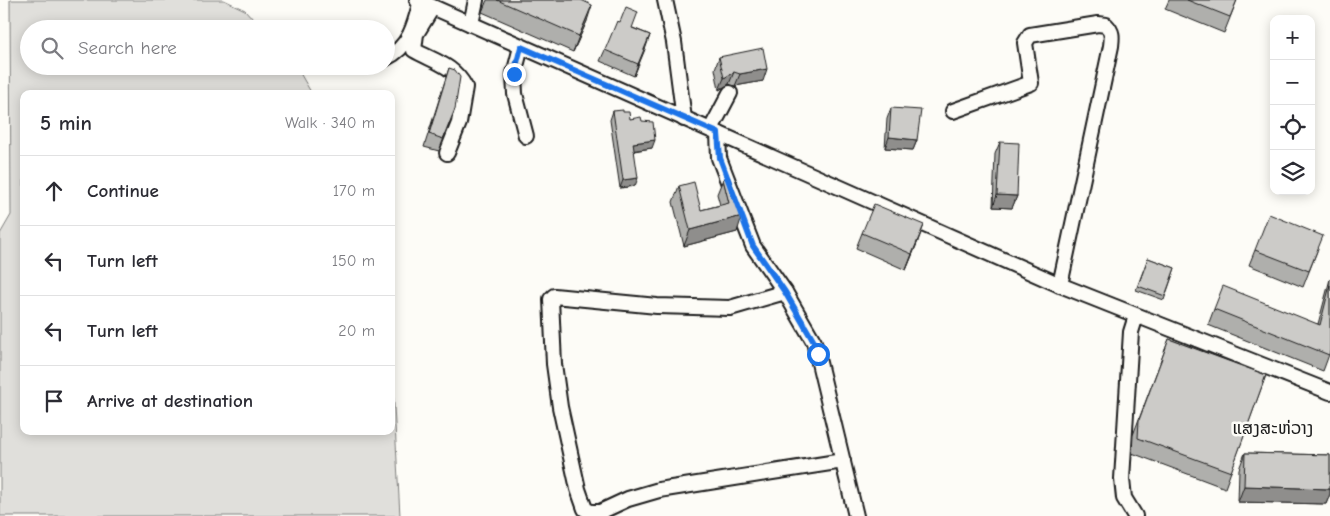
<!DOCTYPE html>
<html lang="en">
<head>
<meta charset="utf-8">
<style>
  body { margin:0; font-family:"Comic Neue","Noto Sans Lao",sans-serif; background:#f7f7f7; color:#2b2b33 }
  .controls { position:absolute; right:15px; top:15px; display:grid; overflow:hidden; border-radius:10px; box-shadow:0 2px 12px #0003 }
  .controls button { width:45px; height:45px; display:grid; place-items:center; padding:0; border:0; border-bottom:1px solid #e1e1e2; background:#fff; color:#2b2b33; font:25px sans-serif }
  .stop { position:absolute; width:15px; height:15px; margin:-11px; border:4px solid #1a73e8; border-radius:50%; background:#fff }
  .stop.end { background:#1a73e8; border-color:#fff; box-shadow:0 1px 5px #0008 }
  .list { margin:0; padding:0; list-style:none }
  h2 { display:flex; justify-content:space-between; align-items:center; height:65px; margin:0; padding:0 20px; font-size:21px }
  h2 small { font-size:16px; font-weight:400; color:#7c7c81 }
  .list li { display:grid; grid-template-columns:32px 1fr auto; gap:15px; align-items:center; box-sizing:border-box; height:70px; padding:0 20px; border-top:1px solid #e1e1e2 }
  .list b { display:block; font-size:19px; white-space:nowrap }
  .list em { font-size:16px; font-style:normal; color:#7c7c81 }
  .icon { flex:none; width:28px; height:28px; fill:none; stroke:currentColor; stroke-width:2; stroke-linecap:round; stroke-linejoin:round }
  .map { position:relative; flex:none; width:1330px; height:516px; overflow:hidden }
  .search { position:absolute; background:#fff; box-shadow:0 2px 12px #0003; left:20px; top:20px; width:375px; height:55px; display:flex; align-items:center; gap:12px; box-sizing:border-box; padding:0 18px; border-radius:28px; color:#7c7c81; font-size:19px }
  .panel { position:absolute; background:#fff; box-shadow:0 2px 12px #0003; left:20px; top:90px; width:375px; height:345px; border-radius:10px }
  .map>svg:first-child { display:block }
  .green { fill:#e0dfdb; stroke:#7e7e7c }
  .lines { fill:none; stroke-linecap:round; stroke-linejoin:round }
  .minor-casing { stroke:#1c1c1c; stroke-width:18 }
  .minor { stroke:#fdfcf7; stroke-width:14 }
  .wall { fill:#afafac; stroke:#1c1c1c }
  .shaded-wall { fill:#8f8e8c; stroke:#1c1c1c }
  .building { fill:#cccbc8; stroke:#1c1c1c }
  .route { stroke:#1a73e8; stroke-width:6 }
  .labels { text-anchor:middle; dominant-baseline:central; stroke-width:5; stroke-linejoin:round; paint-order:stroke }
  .quarter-label { font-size:18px; fill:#1c1c1c; stroke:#fdfcf7 }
</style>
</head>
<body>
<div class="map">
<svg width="1330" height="516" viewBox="0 0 1330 516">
  <rect width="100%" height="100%" fill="#fdfcf7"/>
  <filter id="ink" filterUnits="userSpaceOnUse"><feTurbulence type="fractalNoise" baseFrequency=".02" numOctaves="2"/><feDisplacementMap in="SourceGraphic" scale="10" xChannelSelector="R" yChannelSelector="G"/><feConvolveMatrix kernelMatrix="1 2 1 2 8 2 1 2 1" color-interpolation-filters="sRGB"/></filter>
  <g filter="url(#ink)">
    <path class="green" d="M10 0H224L245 10 262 29H29V66H296L312 94H24V431H391V351L400 516H0V234L11 215Z"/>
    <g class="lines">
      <defs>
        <g id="minor">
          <path d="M417 0 1060 285 1330 392"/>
          <path d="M665 0 674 42 684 119"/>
          <path d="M432 8 416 34 414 50C433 61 454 65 465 87L459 123 447 153"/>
          <path d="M471 24 476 0"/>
          <path d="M521 47 514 74 515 94 526 136"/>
          <path d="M386 58C410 47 415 24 421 0"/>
          <path d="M953 111 1031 83 1025 43 1030 35 1098 24 1106 25C1113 32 1112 37 1111 46L1060 285"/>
          <path d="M711 129 730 93"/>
          <path d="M718 133 719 158 753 246 785 292 814 342 856 516"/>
          <path d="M785 292 730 308 657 306 554 296 551 299 554 364 560 407 578 489 585 509 591 512H600L628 499 659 490 843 461"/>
          <path d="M1135 516 1124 498 1122 479 1131 332 1136 316"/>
        </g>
      </defs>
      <use href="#minor" class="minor-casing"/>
      <use href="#minor" class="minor"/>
    </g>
    <g class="wall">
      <path d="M487 0H581L587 21 573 52 482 12Z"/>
      <path d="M1169 0H1237L1224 33 1165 9Z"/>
      <path d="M633 28 650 35 634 76 600 61 605 50Z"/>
      <path d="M719 57 763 81 735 86 729 84 719 90 715 69Z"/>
      <path d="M449 68 455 109 439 151 424 147Z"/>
      <path d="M891 108 917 140 913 150 885 148 887 119Z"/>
      <path d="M613 111 630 119 642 121 652 148 634 151 635 186 620 188 610 120Z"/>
      <path d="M1000 142 1017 196 1012 208 993 207 995 154Z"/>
      <path d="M723 179 737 232 684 246 673 202 679 186 701 210 720 205 717 194Z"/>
      <path d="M862 233 918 241 906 270 856 248Z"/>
      <path d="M1255 250 1317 251 1303 287 1249 265Z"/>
      <path d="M1148 258 1175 268 1164 300 1136 290Z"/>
      <path d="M1330 279V352L1323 371 1208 325 1214 309 1318 324Z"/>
      <path d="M1169 339 1266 375 1225 488 1132 453 1133 435Z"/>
      <path d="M1245 453 1330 455V494L1326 504 1238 502 1239 469Z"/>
    </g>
    <g class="shaded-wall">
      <path d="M592 5 587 21 573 52 579 36Z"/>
      <path d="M650 35 646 47 634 76 638 64Z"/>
      <path d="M767 69 763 81 735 86 740 74Z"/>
      <path d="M734 72 729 84 719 90 724 78Z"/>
      <path d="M889 137 917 140 913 150 885 148Z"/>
      <path d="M655 140 652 148 630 151 633 143Z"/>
      <path d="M638 178 635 186 620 188 623 180Z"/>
      <path d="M997 195 1017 196 1012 208 993 207Z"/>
      <path d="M742 216 737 232 684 246 690 230Z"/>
      <path d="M924 225 918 241 906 270 912 254Z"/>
      <path d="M1244 486 1330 489V494L1326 504 1238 502Z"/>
    </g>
    <g class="building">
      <path d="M497 0H581L592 5 579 36Z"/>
      <path d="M1187 0H1237L1230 17Z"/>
      <path d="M626 7 638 12 632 28 650 35 638 64 605 50 617 21 620 22Z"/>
      <path d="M763 48 767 69 740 74 734 72 724 78 719 57Z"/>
      <path d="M449 68 455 70 460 77 455 109 443 139 429 134Z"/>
      <path d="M891 108 921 110 917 140 889 137Z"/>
      <path d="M623 110V112H629L630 119 641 117 642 121 653 122 655 140 633 143 638 178 623 180 613 111Z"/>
      <path d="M1000 142 1019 143 1017 196 997 195Z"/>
      <path d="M729 177 742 216 690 230 679 186 694 182 701 210 729 203 723 179Z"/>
      <path d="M874 204 924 225 912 254 862 233Z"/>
      <path d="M1269 214 1323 236 1309 271 1255 250Z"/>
      <path d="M1148 258 1175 268 1165 296 1138 286Z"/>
      <path d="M1330 285V351L1329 355 1214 309 1223 286 1320 325Z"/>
      <path d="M1169 339 1266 375 1231 472 1138 438 1139 420Z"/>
      <path d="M1245 453 1330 455V489L1244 486Z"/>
    </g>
  </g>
  <g class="lines" filter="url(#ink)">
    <path class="route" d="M514 74 521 47 718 133 720 158 753 246 785 292 814 342 818 354"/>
  </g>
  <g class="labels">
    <g class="quarter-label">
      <text x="1273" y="428">ແສງສະຫ່ວາງ</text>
    </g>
  </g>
</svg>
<div class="controls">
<button>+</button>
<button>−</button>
<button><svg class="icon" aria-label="locate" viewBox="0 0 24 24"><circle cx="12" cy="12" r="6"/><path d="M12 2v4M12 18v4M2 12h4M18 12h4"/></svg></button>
<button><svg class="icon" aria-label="layers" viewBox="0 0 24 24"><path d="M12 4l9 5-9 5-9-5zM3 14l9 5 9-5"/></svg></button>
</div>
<div class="stop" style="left:818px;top:354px"></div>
<div class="stop end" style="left:514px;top:74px"></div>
<div class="search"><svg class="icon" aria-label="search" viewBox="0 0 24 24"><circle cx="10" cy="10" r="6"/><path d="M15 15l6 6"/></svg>Search here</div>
<section class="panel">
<h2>5 min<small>Walk · 340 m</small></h2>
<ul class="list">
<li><svg class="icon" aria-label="ahead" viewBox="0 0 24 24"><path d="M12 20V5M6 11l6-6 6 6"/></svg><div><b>Continue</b></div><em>170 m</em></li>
<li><svg class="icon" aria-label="left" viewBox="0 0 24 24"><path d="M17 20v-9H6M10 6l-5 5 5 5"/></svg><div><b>Turn left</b></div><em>150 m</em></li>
<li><svg class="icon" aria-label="left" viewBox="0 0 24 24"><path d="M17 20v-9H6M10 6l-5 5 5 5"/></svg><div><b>Turn left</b></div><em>20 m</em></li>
<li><svg class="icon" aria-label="arrive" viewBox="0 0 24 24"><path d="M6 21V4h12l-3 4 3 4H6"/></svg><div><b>Arrive at destination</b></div></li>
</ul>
</section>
</div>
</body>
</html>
